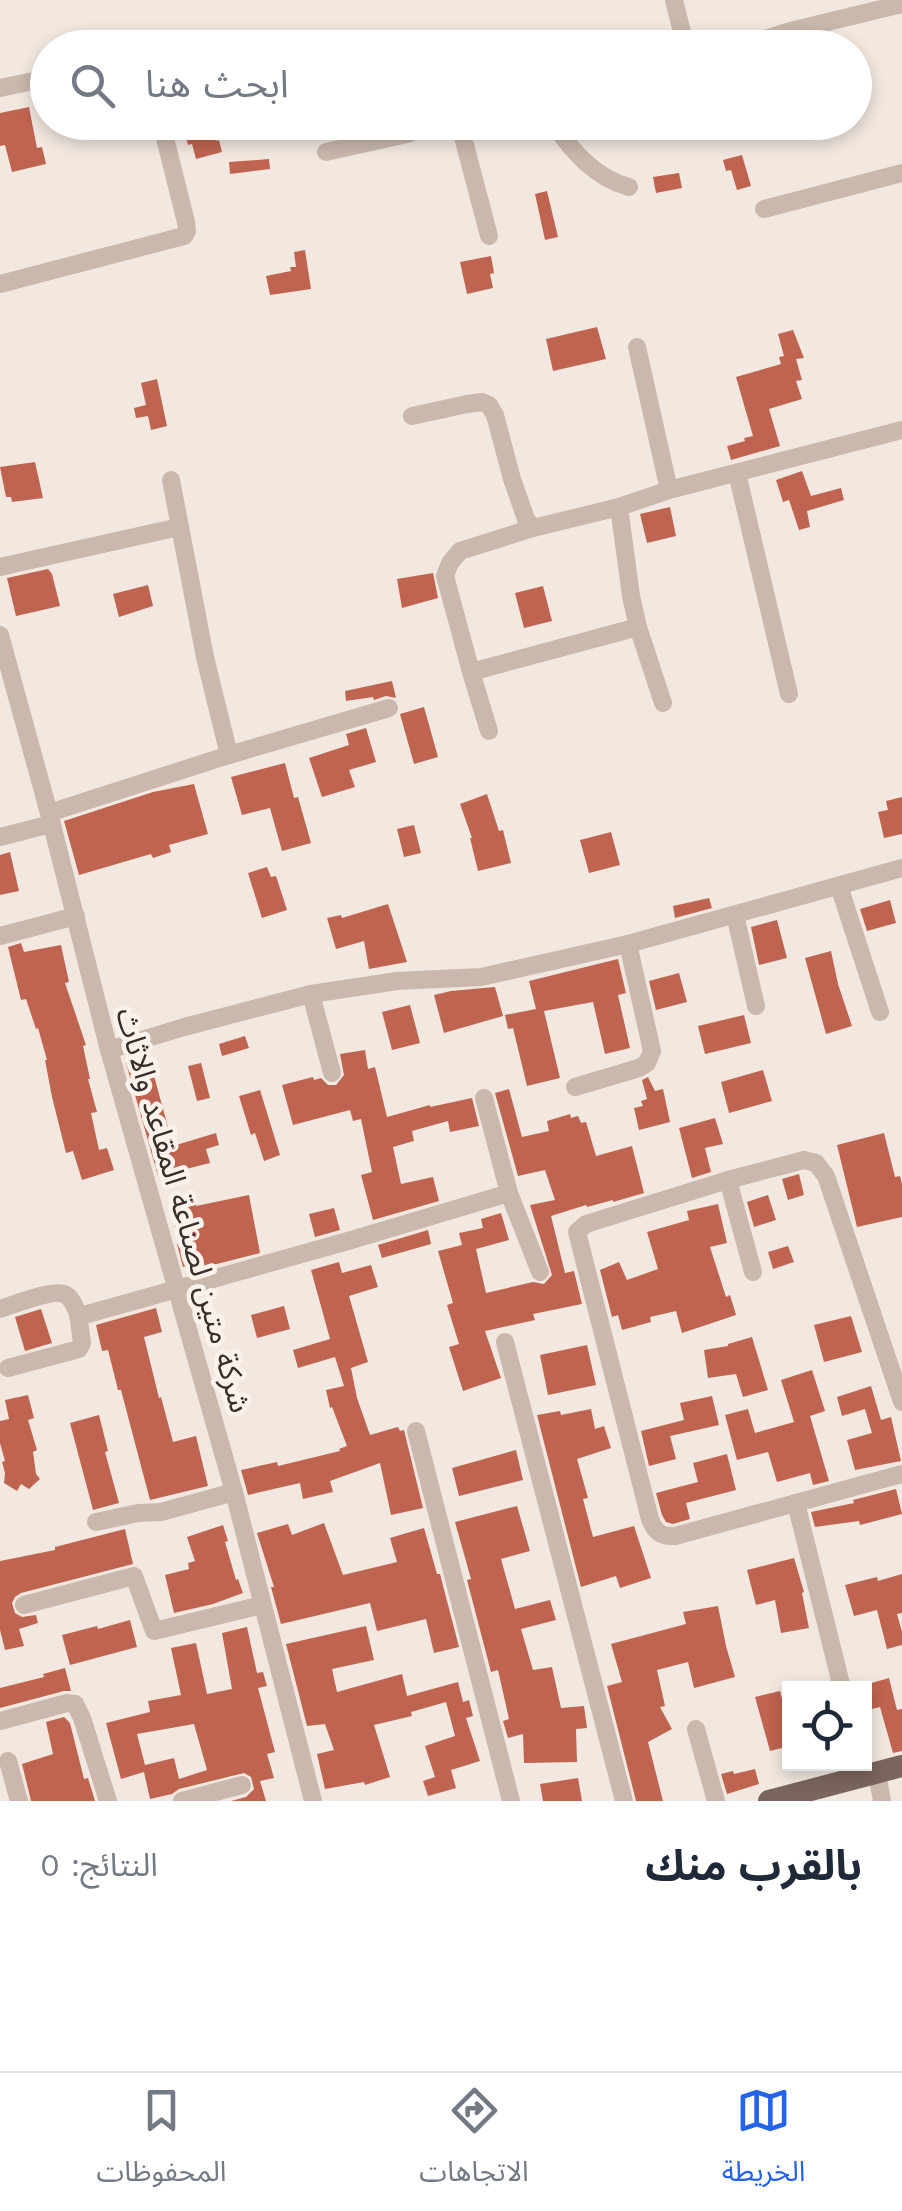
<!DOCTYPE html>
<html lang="ar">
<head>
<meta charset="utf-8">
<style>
  body { margin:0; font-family:"Work Sans","Noto Sans Arabic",sans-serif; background:#f6f6f7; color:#1f2937; direction:rtl }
  .controls { position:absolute; right:30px; bottom:30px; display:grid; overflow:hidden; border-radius:0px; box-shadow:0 5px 15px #0003 }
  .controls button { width:90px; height:90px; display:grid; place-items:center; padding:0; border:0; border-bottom:2px solid #e0e1e3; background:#fff; color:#1f2937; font:50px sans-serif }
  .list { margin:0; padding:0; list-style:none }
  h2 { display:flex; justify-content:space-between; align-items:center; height:130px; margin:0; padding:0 40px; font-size:42px }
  h2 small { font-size:32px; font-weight:400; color:#747a83 }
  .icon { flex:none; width:55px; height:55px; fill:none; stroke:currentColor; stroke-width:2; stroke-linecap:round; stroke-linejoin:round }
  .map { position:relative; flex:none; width:902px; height:1801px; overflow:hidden; direction:ltr }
  .search { position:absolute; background:#fff; box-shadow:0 5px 15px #0003; left:30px; right:30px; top:30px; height:110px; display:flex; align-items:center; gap:25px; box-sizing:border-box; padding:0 35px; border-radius:55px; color:#747a83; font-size:38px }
  .sheet { height:270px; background:#fff }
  nav { display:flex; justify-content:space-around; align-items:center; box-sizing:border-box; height:140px; border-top:2px solid #e0e1e3; background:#fff; font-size:28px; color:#747a83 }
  nav a { display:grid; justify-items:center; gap:5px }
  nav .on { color:#2563eb }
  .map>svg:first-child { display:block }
  .building { fill:#bf6451; fill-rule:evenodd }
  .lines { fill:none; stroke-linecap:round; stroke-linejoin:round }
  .minor { stroke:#cab8ac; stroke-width:18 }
  .major { stroke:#79655d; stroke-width:22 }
  .labels { text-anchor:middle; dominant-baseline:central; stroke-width:9; stroke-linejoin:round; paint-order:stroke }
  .street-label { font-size:30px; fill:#382e2b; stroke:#faf3ed }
</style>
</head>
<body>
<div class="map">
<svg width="902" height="1801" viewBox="0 0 902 1801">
  <rect width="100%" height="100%" fill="#f2e8e0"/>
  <g class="building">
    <path d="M29 107 37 148 42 147 46 164 12 172 5 145 0 146V113Z"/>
    <path d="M182 122H211L216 141 219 140 222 152 196 159 192 144 188 145Z"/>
    <path d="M607 122H635L637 132 611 138Z"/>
    <path d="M742 155 751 186 737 190 731 170 726 171 723 160Z"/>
    <path d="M269 159 270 169 230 174 229 162Z"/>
    <path d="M679 173 682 188 656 193 653 177Z"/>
    <path d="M547 191 558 237 545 240 535 194Z"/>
    <path d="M305 250 311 289 270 295 266 276 291 271 290 267H296L294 252Z"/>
    <path d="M491 256 494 273 490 274 493 288 467 294 460 262Z"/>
    <path d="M597 327 606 359 553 371 546 339Z"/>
    <path d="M793 330 804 358 796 359 802 380 796 381 802 399 769 409 780 446 731 460 727 446 745 441 744 438 753 436 736 377 781 364 779 357 784 356 778 334Z"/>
    <path d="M157 379 167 426 151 430 148 416 136 418 134 408 146 405 141 383Z"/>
    <path d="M35 462 43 498 12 502 11 497H6L0 467Z"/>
    <path d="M802 471 811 496 841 488 844 500 807 511 810 527 799 530 789 500 783 502 776 480Z"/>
    <path d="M670 507 676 536 647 543 640 514Z"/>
    <path d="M48 569 52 574 60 606 16 616 7 578Z"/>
    <path d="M433 573 438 598 402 608 397 579Z"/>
    <path d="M148 585 153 606 119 617 113 594Z"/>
    <path d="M543 586 552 621 524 628 515 593Z"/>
    <path d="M392 681 396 698 386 696 374 700 373 697 346 701 345 691Z"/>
    <path d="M424 707 438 757 414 764 400 714Z"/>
    <path d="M366 728 376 762 349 770 355 787 322 797 309 758 349 745 346 734Z"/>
    <path d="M285 763 294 798 298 797 311 843 282 851 270 808 242 815 231 777Z"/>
    <path d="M194 784 208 834 169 845 171 852 153 858 151 854 79 875 64 821 153 792Z"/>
    <path d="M487 794 499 831 503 830 511 863 478 871 470 838H472L460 804Z"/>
    <path d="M902 797V834L884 838 878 812 888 810 886 801Z"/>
    <path d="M414 825 421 853 404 857 397 829Z"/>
    <path d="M611 832 620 865 589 873 580 840Z"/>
    <path d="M10 852 19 891 0 895V855Z"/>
    <path d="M267 867 271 877 276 876 287 910 262 918 248 873Z"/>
    <path d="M709 898 712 908 675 918 673 906Z"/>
    <path d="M890 900 896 923 867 931 860 909Z"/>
    <path d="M388 904 407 962 369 969 364 941 336 949 327 918 341 915 342 918Z"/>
    <path d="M777 920 787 958 759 965 751 927Z"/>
    <path d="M21 943 24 952 61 945 69 982 65 983 86 1045 83 1046 90 1079H88L97 1112 91 1113 99 1150 107 1148 114 1170 82 1180 73 1151 66 1153 52 1097 45 1060H47L38 1028 36 1029 26 999 21 1000 8 947Z"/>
    <path d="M831 951 838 984 852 1026 826 1034 805 958Z"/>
    <path d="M618 959 626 993 618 995 630 1048 605 1054 593 1002 544 1011 560 1078 527 1086 513 1028 508 1029 505 1015 536 1009 529 981Z"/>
    <path d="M679 973 687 1002 656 1010 649 981Z"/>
    <path d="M495 987 503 1016 444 1033 434 995 451 991Z"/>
    <path d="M410 1005 420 1043 392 1050 382 1012Z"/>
    <path d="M744 1015 751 1043 705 1054 698 1026Z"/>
    <path d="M245 1036 249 1048 222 1056 219 1044Z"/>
    <path d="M365 1050 368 1069 375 1067 387 1117 430 1105V1107L472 1098 479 1126 450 1132 448 1121 412 1131 414 1141 393 1147 401 1184 433 1177 439 1201 373 1220 361 1175 372 1172 361 1119 353 1121 350 1110 293 1125 282 1085 313 1077 314 1080 321 1078 328 1085H336L344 1075 340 1054Z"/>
    <path d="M149 1057 173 1146 216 1133 219 1145 206 1149 210 1163 158 1176 126 1063Z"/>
    <path d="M201 1063 210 1098 197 1101 188 1066Z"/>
    <path d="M763 1070 772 1101 729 1113 721 1082Z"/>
    <path d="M648 1077 655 1091 663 1089 670 1122 639 1130 634 1108 643 1106 641 1101 647 1099 642 1080Z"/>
    <path d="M509 1089 522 1137 549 1131 547 1121 570 1114 571 1118 578 1116 581 1123 586 1122 596 1156 632 1146 644 1193 613 1202V1200L587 1207 586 1205 551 1216 565 1273 574 1271 582 1304 533 1314 535 1320 485 1331 501 1378 463 1391 449 1347 459 1344 447 1305 453 1303 438 1251 462 1245 459 1233 483 1228 481 1219 501 1213 509 1240 476 1249 486 1293 533 1282 544 1284 552 1275 530 1205 555 1200 545 1170 518 1176 495 1093Z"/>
    <path d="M260 1090 280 1155 264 1161 255 1133 251 1135 239 1096Z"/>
    <path d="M715 1118 723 1144 705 1148 711 1172 692 1178 679 1128Z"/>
    <path d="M884 1133 895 1177 900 1176 902 1184V1217L857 1227 837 1145Z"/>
    <path d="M799 1174 804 1195 788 1200 782 1179Z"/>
    <path d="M249 1195 260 1253 205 1267 203 1261 183 1267 177 1244 180 1243 170 1205 194 1199 196 1206Z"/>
    <path d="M768 1195 776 1220 754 1227 747 1202Z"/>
    <path d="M718 1204 727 1243 710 1247 726 1297 730 1295 736 1315 682 1333 676 1311 650 1317 651 1322 622 1330 618 1315 612 1317 600 1270 619 1262 627 1280 658 1269 647 1232 689 1220 687 1211Z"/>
    <path d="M334 1208 340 1230 315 1237 309 1214Z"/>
    <path d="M428 1230 431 1244 382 1258 378 1245Z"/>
    <path d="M788 1246 794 1262 773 1269 768 1252Z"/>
    <path d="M339 1262 342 1273 371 1265 378 1287 349 1296 368 1362 351 1368 357 1398 370 1435 398 1427 400 1431 404 1430 423 1508 391 1515 380 1463 330 1481 333 1492 303 1499 300 1483 248 1495 241 1470 277 1462 278 1466 340 1451 339 1449 347 1446 332 1407 330 1408 326 1390 344 1386 335 1357 298 1368 293 1350 330 1339 311 1270Z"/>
    <path d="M284 1306 290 1329 257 1338 251 1315Z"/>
    <path d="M156 1308 162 1332 144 1337 159 1398 161 1397 173 1442 196 1436 208 1486 150 1500 121 1390H118L108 1350 102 1351 96 1325Z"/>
    <path d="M41 1309 52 1343 25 1351 15 1317Z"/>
    <path d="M851 1316 862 1352 824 1362 814 1325Z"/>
    <path d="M752 1337 768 1390 743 1397 736 1374 708 1378 704 1350 728 1346V1344Z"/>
    <path d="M587 1345 596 1385 548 1395 540 1355Z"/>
    <path d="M812 1370 825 1411 810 1416 829 1481 813 1485 810 1473 777 1482 768 1452 737 1460 725 1415 748 1409 755 1433 794 1422 781 1380Z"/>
    <path d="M871 1386 881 1420 891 1417 901 1461 855 1470 847 1440 872 1433 865 1409 842 1416 837 1397Z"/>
    <path d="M28 1395 34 1418 28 1420 37 1450 33 1452 36 1474 40 1479 29 1489 21 1484 17 1491 4 1483 5 1473 2 1462 5 1461 0 1443V1421L9 1419 5 1400Z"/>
    <path d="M712 1396 719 1425 670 1436 676 1459 649 1466 641 1431 684 1420 680 1403Z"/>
    <path d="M591 1409 595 1429 604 1426 611 1448 577 1459 588 1498 583 1499 593 1537 634 1526 651 1578 620 1588 616 1576 581 1587 537 1415 560 1411 561 1415Z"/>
    <path d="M99 1415 108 1451 105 1452 119 1503 93 1510 70 1423Z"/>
    <path d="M516 1450 523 1480 459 1496 452 1468Z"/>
    <path d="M727 1454 736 1490 686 1503 690 1519 673 1524 666 1522 662 1515 656 1493 698 1482 693 1463Z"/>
    <path d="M896 1489 902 1514 860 1525 859 1521 815 1527 811 1512 854 1503 853 1500Z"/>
    <path d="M517 1506 530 1551 501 1559 515 1609 550 1600 556 1620 521 1629 533 1670 552 1667 561 1708 584 1706 587 1728 576 1729 577 1762 524 1763 523 1734 508 1738 503 1721 509 1719 498 1670 491 1672 467 1580 471 1579 455 1522Z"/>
    <path d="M324 1523 343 1575 397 1562 390 1538 424 1528 437 1574H440L459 1647 434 1653 426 1619 377 1631 370 1603 281 1624 271 1587H274L257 1533 288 1524 292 1535Z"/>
    <path d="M223 1525 228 1541 225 1542 236 1580 238 1579 243 1593 213 1604 174 1613 165 1575 189 1569 188 1563 195 1561 187 1537Z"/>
    <path d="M125 1529 133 1564 21 1593 15 1597 12 1603 15 1613 22 1617 36 1615 38 1623 19 1629 24 1646 5 1650 0 1630V1561L55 1550V1547Z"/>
    <path d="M794 1558 804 1592 802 1593 809 1628 781 1633 775 1600 756 1605 747 1570Z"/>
    <path d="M902 1574V1613L897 1614 902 1632V1645L887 1649 877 1610 854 1616 845 1585 877 1577 878 1581Z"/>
    <path d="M718 1606 726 1646 735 1677 694 1688 688 1662 657 1670 665 1706 660 1707 672 1729 648 1742 663 1801H636L607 1686 622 1682 611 1644 686 1624 683 1612Z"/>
    <path d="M130 1620 137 1647 70 1665 62 1635 97 1626 98 1629Z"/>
    <path d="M366 1626 374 1660 332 1669 337 1692 402 1674 407 1696 458 1682 463 1702 469 1700 473 1716 466 1718 480 1761 451 1770 456 1788 428 1796 423 1781 435 1777 425 1746 455 1736 446 1702 411 1712 412 1716 374 1725 390 1777 365 1785 364 1782 325 1789 317 1754 334 1750 325 1724 307 1726 286 1644Z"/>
    <path d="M247 1627 257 1673 263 1672 267 1686 258 1688 275 1752 267 1754 274 1778 260 1781 266 1801H231L246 1797 254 1789 251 1777 244 1773 179 1789 172 1794 150 1799 144 1772 121 1779 106 1723 150 1712 148 1701 181 1695 171 1648 196 1643 207 1694 232 1689 222 1633ZM194 1724 207 1770 179 1779 174 1758 145 1765 137 1734Z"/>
    <path d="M65 1668 71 1691H64L0 1708V1688L44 1677 43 1674Z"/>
    <path d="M889 1678 897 1710 902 1709V1751L893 1753 880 1707 864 1711V1685Z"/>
    <path d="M780 1691 790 1728V1746L770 1751 755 1697Z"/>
    <path d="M64 1717 70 1723 84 1779 88 1778 95 1801H31L22 1764 53 1754 46 1722Z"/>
    <path d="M755 1769 759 1784 727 1794 721 1774 733 1771 734 1774Z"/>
    <path d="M578 1778 582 1801H543L540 1784Z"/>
  </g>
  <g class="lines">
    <g class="minor">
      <path d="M674 0 686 48"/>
      <path d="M736 48 790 31 902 4"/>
      <path d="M0 88 48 78"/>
      <path d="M459 122 489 236"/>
      <path d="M552 122C572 151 595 178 629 187"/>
      <path d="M326 152 407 134 441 122"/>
      <path d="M764 209 902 173"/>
      <path d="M0 284 184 236 187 231 186 222 161 122"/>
      <path d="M637 347 669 490"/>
      <path d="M412 416 467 404 482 402 489 405 495 415 512 479 526 519 533 528 619 507 669 490 902 430"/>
      <path d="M737 473 789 694"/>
      <path d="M171 480 205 657 229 755"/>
      <path d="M619 507 631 596 638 627 663 703"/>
      <path d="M0 567 179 527"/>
      <path d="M0 635 49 813 109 1050 234 1492 313 1801"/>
      <path d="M471 672 638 627"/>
      <path d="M489 731 471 672 445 576 450 563 460 551 533 528"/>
      <path d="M49 813 229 755 389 708"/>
      <path d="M0 837 51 824"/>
      <path d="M839 886 880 1012"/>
      <path d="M735 915 756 1006"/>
      <path d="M0 936 76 916"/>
      <path d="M311 994 332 1073"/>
      <path d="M109 1050 184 1027 311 994 397 981 481 977 628 944 902 868"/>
      <path d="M575 1087 639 1068 647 1063 652 1051 628 944"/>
      <path d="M484 1098 509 1193"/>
      <path d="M728 1180 753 1272"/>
      <path d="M0 1309C13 1305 53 1289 64 1294 72 1297 75 1307 78 1314L84 1315 348 1241 509 1193 540 1272"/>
      <path d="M505 1342 624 1801"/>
      <path d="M8 1368 79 1349 82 1343 78 1314"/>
      <path d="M902 1402 826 1176 816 1163 804 1160 728 1180 586 1224 577 1232 650 1519C655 1532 661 1537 675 1536L902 1474"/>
      <path d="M416 1431 511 1801"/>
      <path d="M796 1503 842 1688"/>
      <path d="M96 1522 138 1513 161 1512 234 1492"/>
      <path d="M24 1605 134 1576 154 1631 262 1605"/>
      <path d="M0 1721 67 1703 75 1704 82 1718 108 1801"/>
      <path d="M696 1729 716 1801"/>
      <path d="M8 1761 19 1801"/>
      <path d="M877 1773 882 1801"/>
      <path d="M182 1801 242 1785"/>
    </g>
    <path class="major" d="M769 1801 902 1766"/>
  </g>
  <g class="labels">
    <g class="street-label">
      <text transform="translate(184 1210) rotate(74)">شركة متين لصناعة المقاعد والاثاث</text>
    </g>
  </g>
</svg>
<div class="controls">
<button><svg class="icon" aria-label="locate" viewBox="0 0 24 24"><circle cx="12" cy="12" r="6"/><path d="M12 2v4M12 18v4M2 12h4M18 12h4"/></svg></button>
</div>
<div class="search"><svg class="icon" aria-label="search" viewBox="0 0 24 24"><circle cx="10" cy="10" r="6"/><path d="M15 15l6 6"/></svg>ابحث هنا</div>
</div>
<section class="sheet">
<h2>بالقرب منك<small>النتائج: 0</small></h2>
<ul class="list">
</ul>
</section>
<nav>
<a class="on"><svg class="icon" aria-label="map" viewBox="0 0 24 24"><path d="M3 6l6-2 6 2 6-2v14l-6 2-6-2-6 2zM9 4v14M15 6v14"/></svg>الخريطة</a>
<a><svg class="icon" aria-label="directions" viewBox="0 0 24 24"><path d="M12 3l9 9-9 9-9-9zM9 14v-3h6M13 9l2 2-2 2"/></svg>الاتجاهات</a>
<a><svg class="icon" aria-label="saved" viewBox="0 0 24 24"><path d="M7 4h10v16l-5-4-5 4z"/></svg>المحفوظات</a>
</nav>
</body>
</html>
